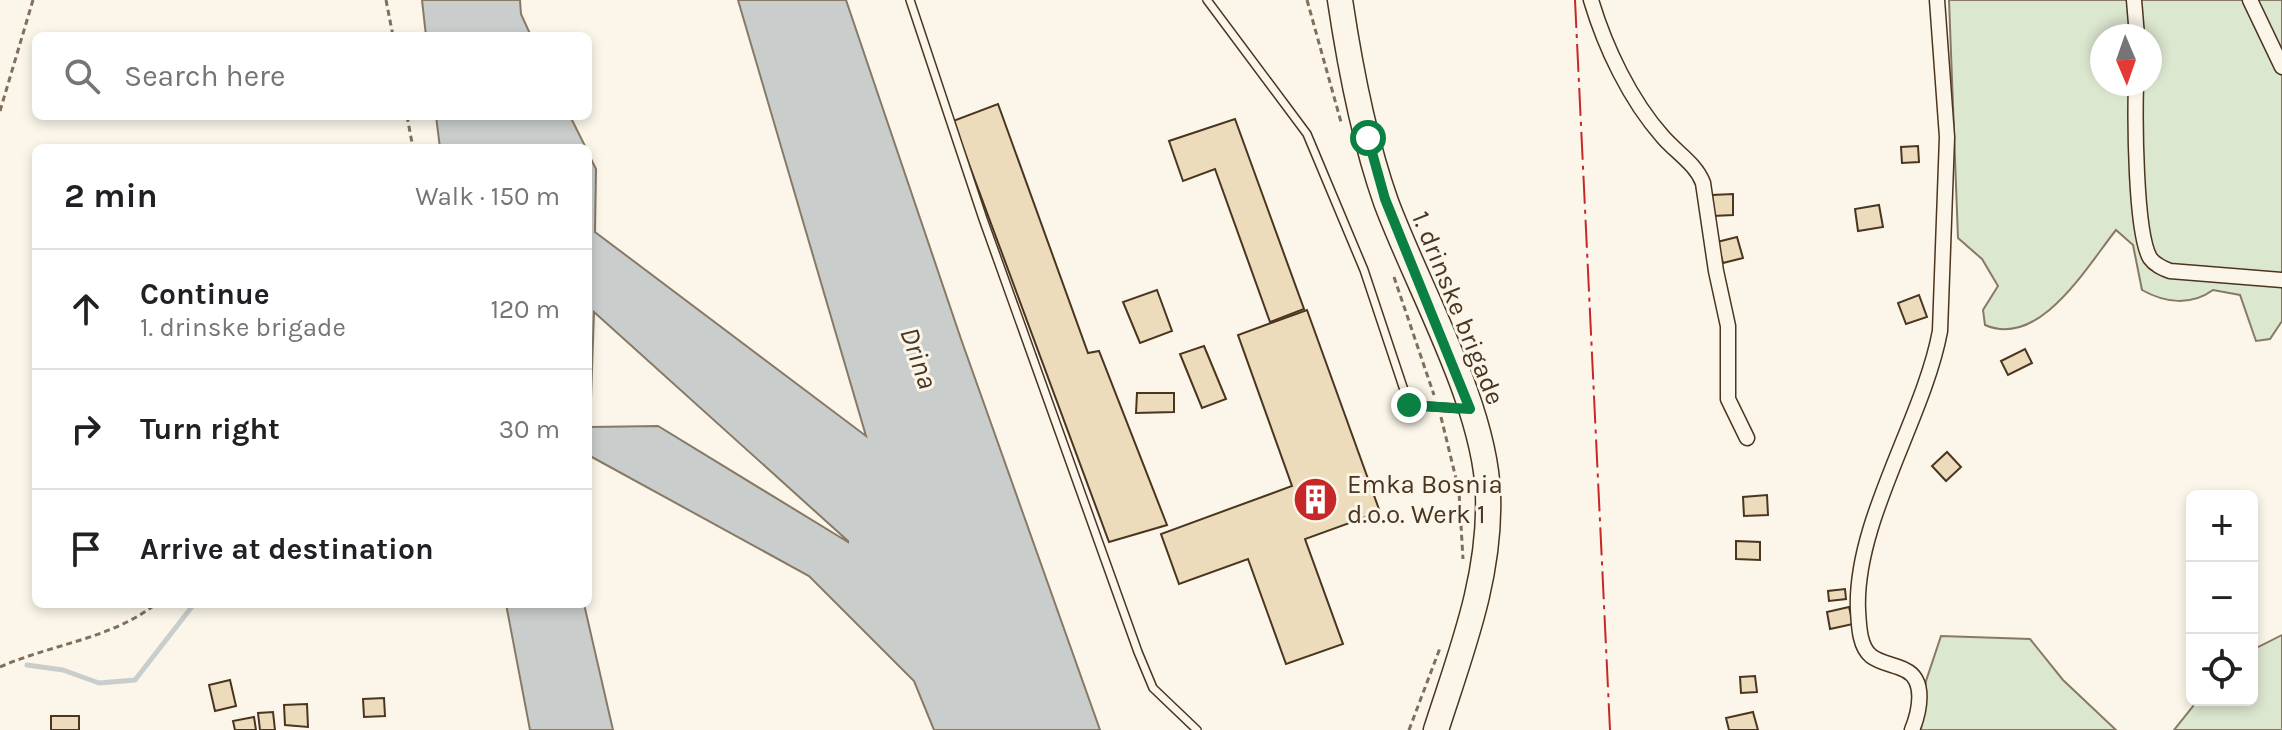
<!DOCTYPE html>
<html lang="en">
<head>
<meta charset="utf-8">
<style>
  body { margin:0; font-family:Karla,sans-serif; background:#f6f6f6; color:#202124 }
  .controls { position:absolute; right:24px; bottom:24px; display:grid; overflow:hidden; border-radius:12px; box-shadow:0 4px 12px #0003 }
  .controls button { width:72px; height:72px; display:grid; place-items:center; padding:0; border:0; border-bottom:2px solid #e0e0e0; background:#fff; color:#202124; font:40px sans-serif }
  .compass { position:absolute; left:2090px; top:24px; width:72px; height:72px; border-radius:50%; background:#fff; box-shadow:0 4px 12px #0003; rotate:178deg }
  .stop { position:absolute; width:24px; height:24px; margin:-18px; border:6px solid #0b8043; border-radius:50%; background:#fff }
  .stop.end { background:#0b8043; border-color:#fff; box-shadow:0 2px 8px #0008 }
  .list { margin:0; padding:0; list-style:none }
  h2 { display:flex; justify-content:space-between; align-items:center; height:104px; margin:0; padding:0 32px; font-size:34px }
  h2 small { font-size:26px; font-weight:400; color:#757577 }
  .list li { display:grid; grid-template-columns:52px 1fr auto; gap:24px; align-items:center; box-sizing:border-box; height:120px; padding:0 32px; border-top:2px solid #e0e0e0 }
  .list b { display:block; font-size:30px; white-space:nowrap }
  .list p { margin:0; font-size:26px; white-space:nowrap; color:#757577 }
  .list em { font-size:26px; font-style:normal; color:#757577 }
  .icon { flex:none; width:44px; height:44px; fill:none; stroke:currentColor; stroke-width:2; stroke-linecap:round; stroke-linejoin:round }
  .map { position:relative; flex:none; width:2282px; height:730px; overflow:hidden }
  .search { position:absolute; background:#fff; box-shadow:0 4px 12px #0003; left:32px; top:32px; width:560px; height:88px; display:flex; align-items:center; gap:20px; box-sizing:border-box; padding:0 28px; border-radius:12px; color:#757577; font-size:30px }
  .panel { position:absolute; background:#fff; box-shadow:0 4px 12px #0003; left:32px; top:144px; width:560px; height:464px; border-radius:12px }
  .map>svg:first-child { display:block }
  .green { fill:#dce7d0; stroke:#887966; stroke-width:2; fill-rule:evenodd }
  .water { fill:#c9cecd; stroke:#887966; stroke-width:2; fill-rule:evenodd }
  .lines { fill:none; stroke-linecap:round; stroke-linejoin:round }
  .stream { stroke:#c9cecd; stroke-width:5 }
  .building { fill:#ecdcbc; stroke:#4a3520; stroke-width:2 }
  .service-casing { stroke:#4a3520; stroke-width:10 }
  .minor-casing { stroke:#4a3520; stroke-width:17 }
  .primary-casing { stroke:#4a3520; stroke-width:27 }
  .path { stroke:#7f6f5c; stroke-width:3; stroke-dasharray:6 4; stroke-linecap:butt }
  .service { stroke:#fbf6e9; stroke-width:7 }
  .minor { stroke:#fbf6e9; stroke-width:14 }
  .primary { stroke:#fbf6e9; stroke-width:24 }
  .power { stroke:#c62828; stroke-width:2; stroke-dasharray:28 6 4 6; stroke-linecap:butt }
  .route { stroke:#0b8043; stroke-width:10 }
  .labels { text-anchor:middle; dominant-baseline:central; stroke-width:6; stroke-linejoin:round; paint-order:stroke }
  .street-label { font-size:26px; fill:#4a3520; stroke:#fbf6e9 }
  .poi-label { font-size:26px; fill:#4a3520; stroke:#fbf6e9; text-anchor:start }
  .water-label { font-size:28px; font-style:italic; fill:#4a3520; stroke:#fbf6e9 }
</style>
</head>
<body>
<div class="map">
<svg width="2282" height="730" viewBox="0 0 2282 730">
  <rect width="100%" height="100%" fill="#fbf6e9"/>
  <g class="green">
    <path d="M1949 0H2282V321L2270 339 2256 341 2240 295 2213 290C2191 306 2165 303 2142 290L2133 245 2116 230C2087 266 2040 349 1985 325L1983 310 1998 286 1982 259 1958 238ZM2102 36H2150V84H2102Z"/>
    <path d="M2282 635V730H2174L2198 700H2252V650Z"/>
    <path d="M1941 636 2030 639 2063 680 2116 730H1921L1926 681Z"/>
  </g>
  <g class="water">
    <path d="M422 0H520L521 14 531 36H426Z"/>
    <path d="M738 0H846L961 339 1100 730H934L914 681 809 576 590 456 588 488V153L596 169 595 232 866 436ZM594 312 848 541V542L658 426 590 427Z"/>
    <path d="M436 116H570L586 148H440Z"/>
    <path d="M506 604H584L613 730H530Z"/>
  </g>
  <g class="lines">
    <path class="stream" d="M27 665 63 670 99 683 135 680 194 604"/>
  </g>
  <g class="building">
    <path d="M998 104 1088 353 1099 351 1167 525 1109 542 953 121Z"/>
    <path d="M1235 119 1304 309 1270 322 1215 169 1183 181 1169 141Z"/>
    <path d="M1918 146 1919 162 1902 163 1901 147Z"/>
    <path d="M1733 194V215L1713 216 1712 195Z"/>
    <path d="M1879 205 1883 227 1858 231 1855 209Z"/>
    <path d="M1737 237 1743 258 1723 263 1717 242Z"/>
    <path d="M1157 290 1172 331 1140 343 1123 302Z"/>
    <path d="M1919 295 1927 317 1906 324 1898 303Z"/>
    <path d="M1307 310 1380 512 1305 539 1343 644 1286 664 1248 559 1179 584 1161 534 1292 486 1238 335Z"/>
    <path d="M1204 346 1226 399 1202 408 1180 354Z"/>
    <path d="M2025 349 2032 363 2008 375 2001 361Z"/>
    <path d="M1137 393H1174V412L1136 413Z"/>
    <path d="M1947 452 1961 467 1946 481 1932 466Z"/>
    <path d="M1767 495 1768 515 1744 516 1743 497Z"/>
    <path d="M1736 541 1760 542V560L1736 559Z"/>
    <path d="M1845 589 1846 599 1829 601 1828 591Z"/>
    <path d="M1849 607 1853 624 1830 629 1827 612Z"/>
    <path d="M1755 676 1757 692 1741 693 1740 677Z"/>
    <path d="M230 680 236 706 215 711 209 685Z"/>
    <path d="M384 698 385 716 364 717 363 699Z"/>
    <path d="M307 704 308 727 285 725 284 705Z"/>
    <path d="M273 712 275 730H260L258 713Z"/>
    <path d="M1753 712 1758 730H1729L1726 718Z"/>
    <rect x="51" y="716" width="28" height="14"/>
    <path d="M254 717 256 730H235L233 721Z"/>
  </g>
  <g class="lines">
    <defs>
      <g id="service">
        <path d="M910 0 983 219 1138 652 1153 688 1197 730"/>
        <path d="M1207 0 1307 134 1364 270 1409 405 1465 409"/>
      </g>
      <g id="minor">
        <path d="M1591 0C1605 47 1630 100 1663 137 1677 153 1696 164 1703 183L1716 271 1728 326V399L1747 438"/>
        <path d="M2134 0 2137 36"/>
        <path d="M2250 0 2282 67"/>
        <path d="M2136 84C2135 117 2135 232 2150 258 2155 265 2162 268 2170 271L2282 280"/>
        <path d="M1912 730C1919 713 1927 680 1905 670 1895 665 1880 663 1871 656 1859 646 1859 625 1858 610 1854 522 1924 418 1940 331L1947 137 1937 0"/>
      </g>
      <path id="primary" d="M1340 0C1350 67 1363 137 1386 202 1418 288 1485 404 1488 494 1491 577 1461 652 1436 730"/>
    </defs>
    <use href="#service" class="service-casing"/>
    <use href="#minor" class="minor-casing"/>
    <use href="#primary" class="primary-casing"/>
    <g class="path">
      <path d="M386 0 393 36"/>
      <path d="M1307 0 1341 122"/>
      <path d="M0 111 33 0"/>
      <path d="M407 116 413 148"/>
      <path d="M1394 277 1434 395"/>
      <path d="M1441 417 1459 491 1463 559"/>
      <path d="M0 667C52 644 111 639 156 604"/>
      <path d="M1409 730 1440 648"/>
    </g>
    <use href="#service" class="service"/>
    <use href="#minor" class="minor"/>
    <use href="#primary" class="primary"/>
    <path class="power" d="M1575 0 1610 730"/>
  </g>
  <g class="lines">
    <path class="route" d="M1368 138 1385 199 1470 409 1409 405"/>
  </g>
  <defs>
    <symbol id="building-disc" viewBox="-11 -11 22 22"><circle r="9.5" fill="#c62828" stroke="#fbf6e9"/><path d="M-4-6H4V6H1V3H-1V6H-4ZM-2.5-4.3h1.7v1.8h-1.7ZM.8-4.3h1.7v1.8H.8ZM-2.5-1h1.7V.8h-1.7ZM.8-1h1.7V.8H.8Z" fill="#fff"/></symbol>
  </defs>
  <g fill-rule="evenodd">
    <use href="#building-disc" x="1290" y="474" width="51" height="51"/>
  </g>
  <g class="labels">
    <g class="street-label">
      <text transform="translate(1458 308) rotate(68)">1. drinske brigade</text>
    </g>
    <g class="poi-label">
      <text x="1347" y="484">Emka Bosnia<tspan x="1347" dy="30">d.o.o. Werk 1</tspan></text>
    </g>
    <g class="water-label">
      <text transform="translate(919 358) rotate(71)">Drina</text>
    </g>
  </g>
</svg>
<div class="controls">
<button>+</button>
<button>−</button>
<button><svg class="icon" aria-label="locate" viewBox="0 0 24 24"><circle cx="12" cy="12" r="6"/><path d="M12 2v4M12 18v4M2 12h4M18 12h4"/></svg></button>
</div>
<svg class="compass" viewBox="-18 -18 36 36"><path d="M0-13l5 13h-10z" fill="#e53935"/><path d="M0 13l5-13h-10z" fill="#757577"/></svg>
<div class="stop" style="left:1368px;top:138px"></div>
<div class="stop end" style="left:1409px;top:405px"></div>
<div class="search"><svg class="icon" aria-label="search" viewBox="0 0 24 24"><circle cx="10" cy="10" r="6"/><path d="M15 15l6 6"/></svg>Search here</div>
<section class="panel">
<h2>2 min<small>Walk · 150 m</small></h2>
<ul class="list">
<li><svg class="icon" aria-label="ahead" viewBox="0 0 24 24"><path d="M12 20V5M6 11l6-6 6 6"/></svg><div><b>Continue</b><p>1. drinske brigade</p></div><em>120 m</em></li>
<li><svg class="icon" aria-label="right" viewBox="0 0 24 24"><path d="M7 20v-9h11M14 6l5 5-5 5"/></svg><div><b>Turn right</b></div><em>30 m</em></li>
<li><svg class="icon" aria-label="arrive" viewBox="0 0 24 24"><path d="M6 21V4h12l-3 4 3 4H6"/></svg><div><b>Arrive at destination</b></div></li>
</ul>
</section>
</div>
</body>
</html>
